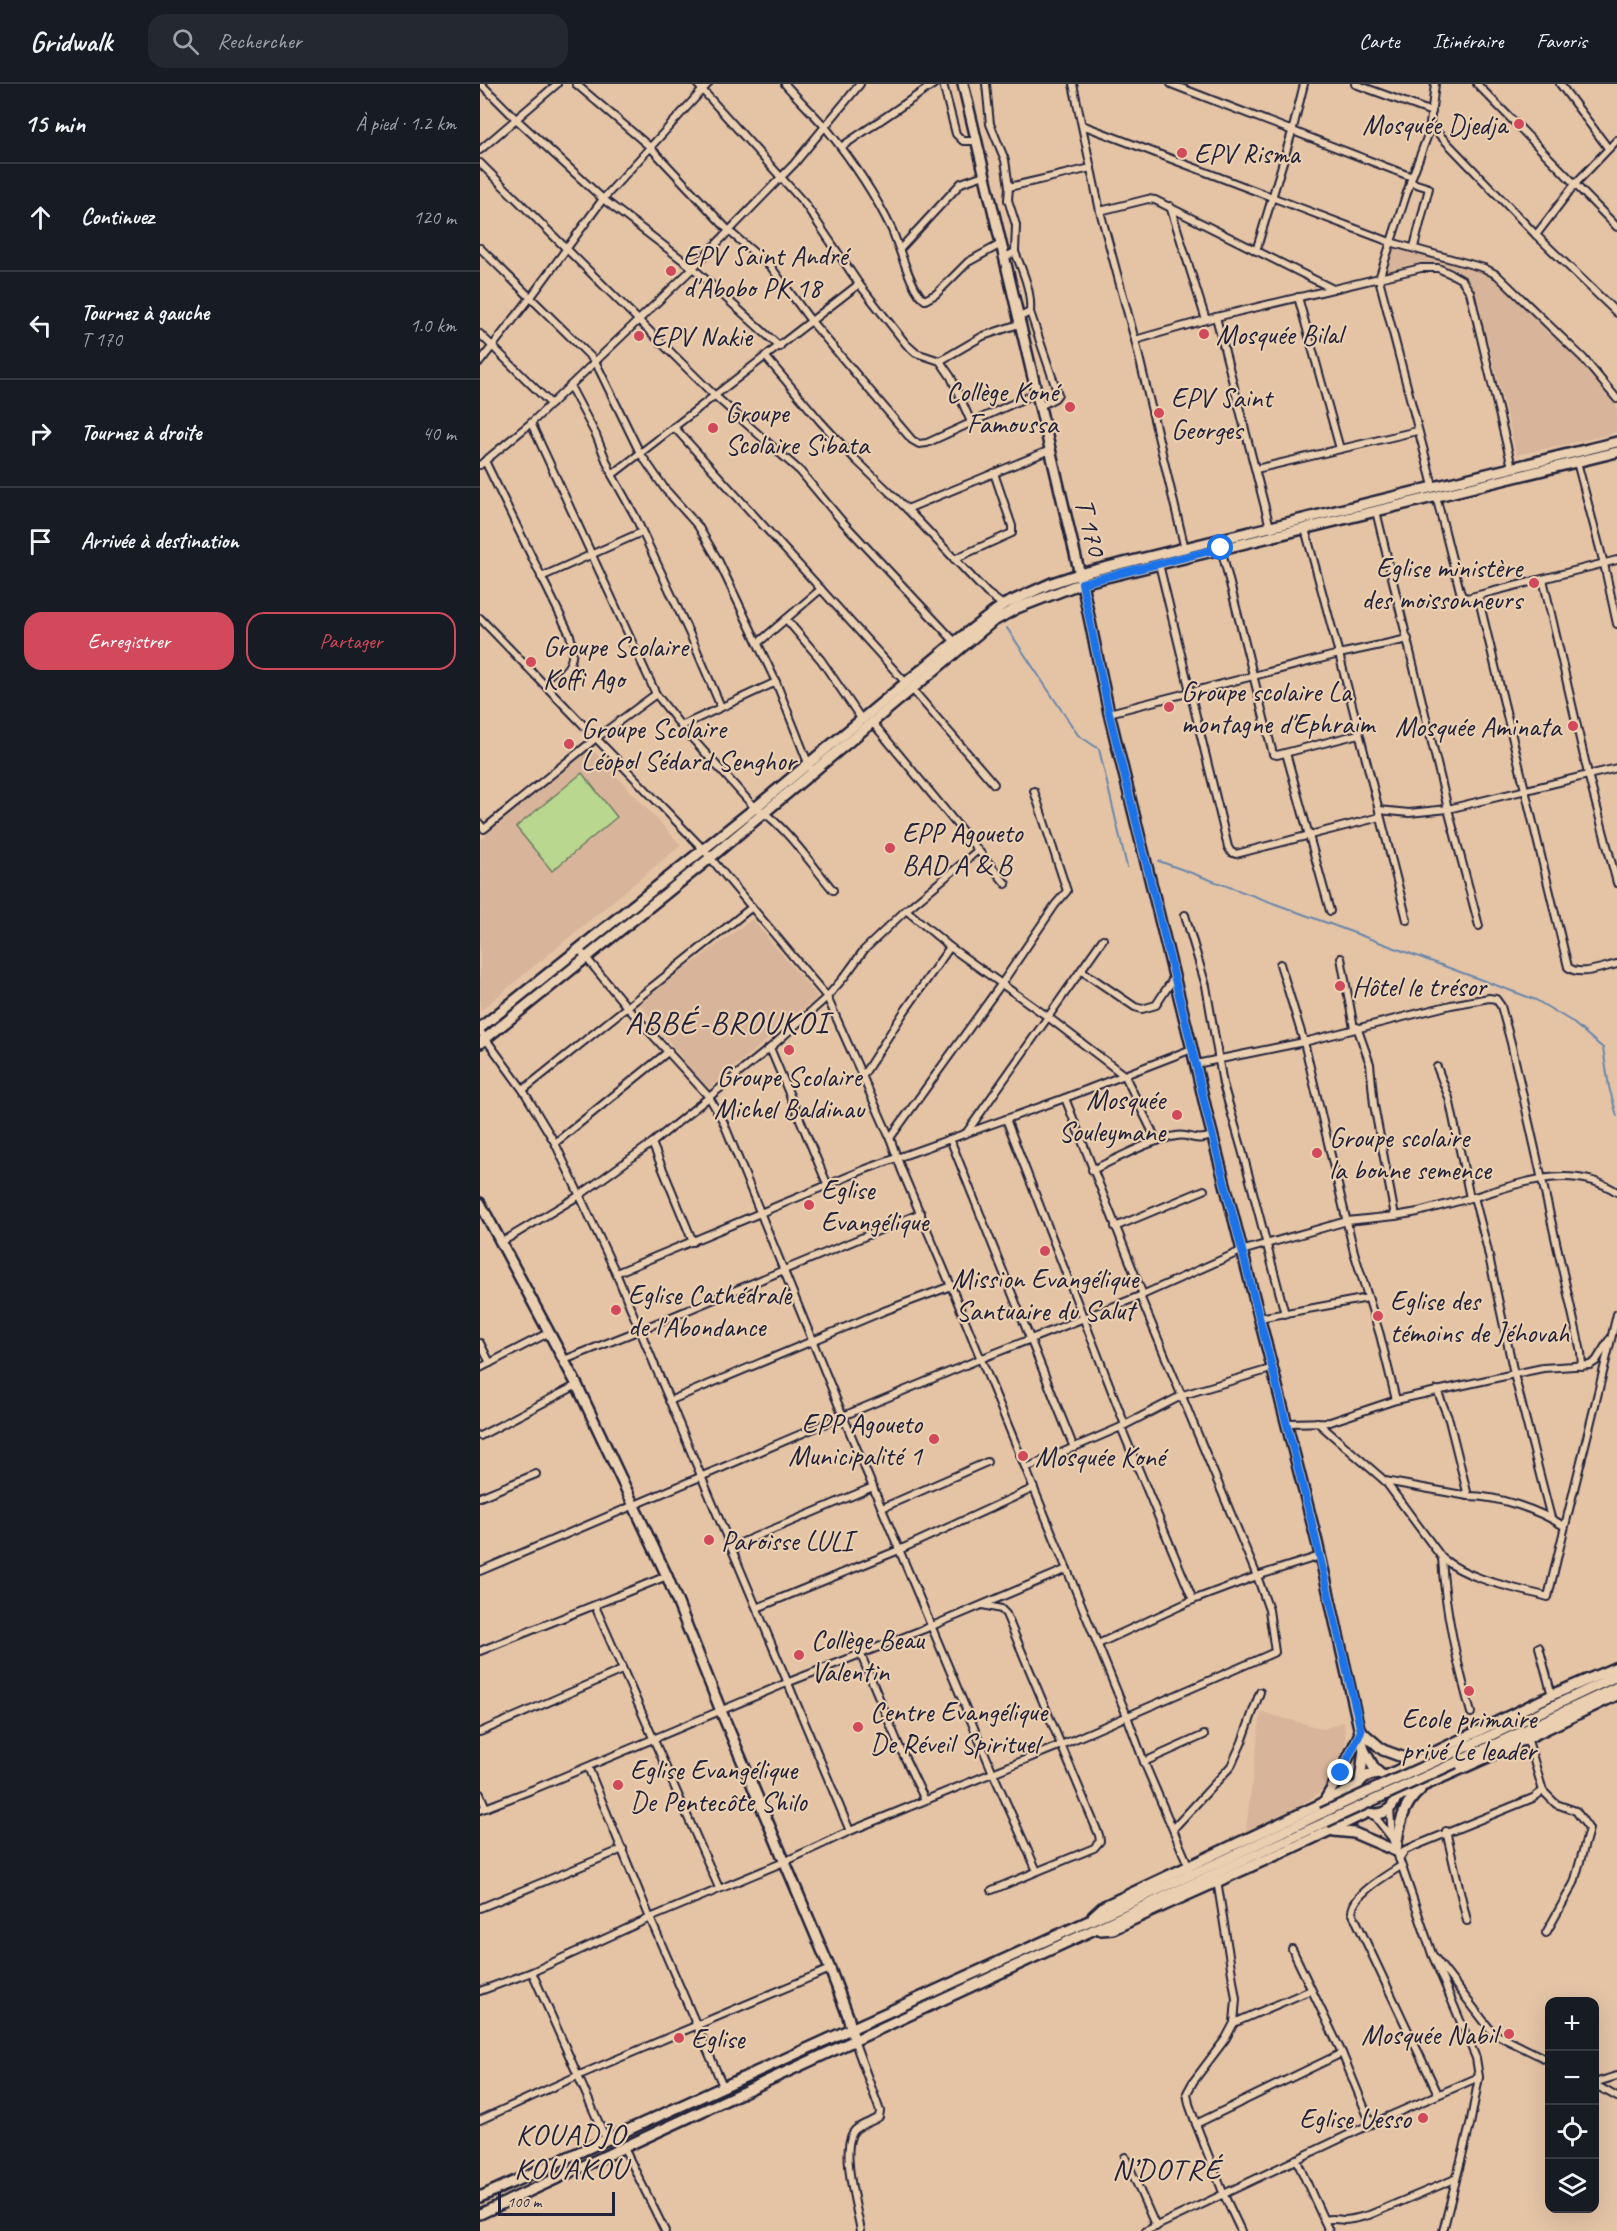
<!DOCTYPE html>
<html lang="fr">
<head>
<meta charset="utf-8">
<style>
  body { margin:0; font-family:Caveat,sans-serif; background:#242831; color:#f1f3f6 }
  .controls { position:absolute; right:18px; bottom:18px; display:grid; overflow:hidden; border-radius:12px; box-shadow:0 6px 24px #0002 }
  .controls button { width:54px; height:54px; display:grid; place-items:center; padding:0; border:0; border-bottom:2px solid #363941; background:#171b24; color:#f1f3f6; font:30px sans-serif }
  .scale { position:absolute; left:18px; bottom:15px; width:117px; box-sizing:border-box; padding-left:6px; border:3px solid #22223b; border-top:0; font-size:16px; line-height:21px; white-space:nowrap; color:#22223b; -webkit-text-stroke:4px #eacfb1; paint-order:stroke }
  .stop { position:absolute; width:18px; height:18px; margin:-14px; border:4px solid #1a73e8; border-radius:50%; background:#fff }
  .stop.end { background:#1a73e8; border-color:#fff; box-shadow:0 2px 6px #0008 }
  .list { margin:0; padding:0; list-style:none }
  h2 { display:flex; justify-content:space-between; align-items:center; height:78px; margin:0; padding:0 24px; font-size:26px }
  h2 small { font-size:20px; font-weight:400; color:#9ea1a6 }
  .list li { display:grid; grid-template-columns:39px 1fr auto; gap:18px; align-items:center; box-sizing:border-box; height:108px; padding:0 24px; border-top:2px solid #363941 }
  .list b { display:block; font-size:22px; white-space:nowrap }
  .list p { margin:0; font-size:20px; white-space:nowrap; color:#9ea1a6 }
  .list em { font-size:20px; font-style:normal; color:#9ea1a6 }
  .actions { display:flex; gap:12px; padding:18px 24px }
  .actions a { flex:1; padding:14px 0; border:2px solid #d1495b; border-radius:18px; text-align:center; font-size:21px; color:#d1495b }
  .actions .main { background:#d1495b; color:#fff }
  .icon { flex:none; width:33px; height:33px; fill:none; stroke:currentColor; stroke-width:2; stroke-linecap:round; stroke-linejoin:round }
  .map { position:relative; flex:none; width:1137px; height:2147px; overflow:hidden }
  header { display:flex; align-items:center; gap:36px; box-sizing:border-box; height:84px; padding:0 30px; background:#171b24; border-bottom:2px solid #363941 }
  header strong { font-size:28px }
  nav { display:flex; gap:33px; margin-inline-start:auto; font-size:21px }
  .search { width:420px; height:54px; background:#242831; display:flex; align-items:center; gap:15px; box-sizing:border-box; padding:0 21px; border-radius:18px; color:#9ea1a6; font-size:22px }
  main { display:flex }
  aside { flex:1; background:#171b24 }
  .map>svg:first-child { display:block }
  .built { fill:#d8b59a }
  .green { fill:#b9d78f; stroke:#6e7c65; stroke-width:1.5 }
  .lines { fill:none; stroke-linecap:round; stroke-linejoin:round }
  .stream { stroke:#6987ab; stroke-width:2 }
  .street-casing { stroke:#22223b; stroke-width:10 }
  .secondary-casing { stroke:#22223b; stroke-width:14 }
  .primary-casing { stroke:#22223b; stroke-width:14 }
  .street { stroke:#eacfb1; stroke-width:6 }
  .secondary { stroke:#eacfb1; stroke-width:9 }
  .primary { stroke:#eacfb1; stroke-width:9 }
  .primary-bridge-casing { stroke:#22223b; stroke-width:14; stroke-linecap:butt }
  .primary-bridge { stroke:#eacfb1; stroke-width:9 }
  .route { stroke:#1a73e8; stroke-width:8 }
  .poi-dot { fill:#d1495b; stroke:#eacfb1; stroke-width:2 }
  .labels { text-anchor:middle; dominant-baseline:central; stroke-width:4.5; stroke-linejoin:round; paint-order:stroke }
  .poi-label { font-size:28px; fill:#22223b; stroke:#eacfb1; text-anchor:start }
  .street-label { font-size:28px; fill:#22223b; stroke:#eacfb1 }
  .neighbourhood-label { font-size:30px; letter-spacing:1.5px; fill:#22223b; stroke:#eacfb1 }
  .quarter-label { font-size:32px; letter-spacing:1.5px; fill:#22223b; stroke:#eacfb1 }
</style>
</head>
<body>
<header>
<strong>Gridwalk</strong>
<div class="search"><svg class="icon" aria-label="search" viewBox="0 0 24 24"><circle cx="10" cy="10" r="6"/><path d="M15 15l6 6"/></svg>Rechercher</div>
<nav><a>Carte</a><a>Itinéraire</a><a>Favoris</a></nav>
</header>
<main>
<aside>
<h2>15 min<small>À pied · 1.2 km</small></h2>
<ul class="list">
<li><svg class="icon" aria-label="ahead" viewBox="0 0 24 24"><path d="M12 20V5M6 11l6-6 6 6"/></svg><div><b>Continuez</b></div><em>120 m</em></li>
<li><svg class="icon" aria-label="left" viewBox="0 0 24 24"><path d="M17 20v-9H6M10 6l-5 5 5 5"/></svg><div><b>Tournez à gauche</b><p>T 170</p></div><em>1.0 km</em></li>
<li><svg class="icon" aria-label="right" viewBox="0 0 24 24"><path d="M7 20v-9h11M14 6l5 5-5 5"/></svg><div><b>Tournez à droite</b></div><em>40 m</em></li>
<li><svg class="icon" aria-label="arrive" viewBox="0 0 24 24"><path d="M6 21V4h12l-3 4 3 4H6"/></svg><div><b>Arrivée à destination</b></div></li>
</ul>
<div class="actions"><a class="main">Enregistrer</a><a>Partager</a></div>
</aside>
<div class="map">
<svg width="1137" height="2147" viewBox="0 0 1137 2147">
  <rect width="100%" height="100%" fill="#e5c4a6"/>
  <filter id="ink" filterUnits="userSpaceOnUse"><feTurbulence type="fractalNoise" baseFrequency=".0167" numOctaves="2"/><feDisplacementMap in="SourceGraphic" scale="12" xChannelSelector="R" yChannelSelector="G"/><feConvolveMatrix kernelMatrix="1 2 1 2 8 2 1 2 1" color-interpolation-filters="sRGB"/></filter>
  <g filter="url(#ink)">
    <g class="built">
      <path d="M913 165 926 166 972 177 1002 187 1016 195 1097 273 1137 323V347L1124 352 1037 371 1009 262 991 200 984 191 969 183 932 180 906 187Z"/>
      <path d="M111 664 201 761 0 927V756Z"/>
      <path d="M272 835 338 913 227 1006 159 919Z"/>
      <path d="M781 1628 844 1645 864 1637 866 1658 857 1684 846 1702 834 1713 765 1752Z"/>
    </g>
    <path class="green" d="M102 689 137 733 72 787 36 743Z"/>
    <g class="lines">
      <g class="stream">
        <path d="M527 544 598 651 619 665 647 783"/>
        <path d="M679 777 1056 916 1091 937 1123 964 1129 1003 1137 1032"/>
      </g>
      <defs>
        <g id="street">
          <path d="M1 0 36 35 123 115 213 184 300 263"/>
          <path d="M96 0 170 63 249 147 291 183 331 237 432 356 439 360 447 359 556 309"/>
          <path d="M217 0 325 120 379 200 426 260 436 269 460 277 503 252 539 240"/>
          <path d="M305 0C318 15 333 29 346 44 371 75 395 110 412 146 419 162 432 209 445 216L456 210 488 178 521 160"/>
          <path d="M463 0 476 50 483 57H495"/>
          <path d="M506 0 510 40 525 76 529 103 611 84"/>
          <path d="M593 0 620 127 655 256 705 465"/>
          <path d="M691 0 932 93"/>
          <path d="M875 0 952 28"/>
          <path d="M997 0 1137 143"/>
          <path d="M1080 0 1128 64"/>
          <path d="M602 41 910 158 1004 184 1017 191 1103 274 1137 315"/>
          <path d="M951 42 1056 151 1137 229"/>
          <path d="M361 63 454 0"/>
          <path d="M0 66 77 0"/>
          <path d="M0 79 234 311 320 387 361 436 475 558"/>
          <path d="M930 98 949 104 934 163"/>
          <path d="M690 122 726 236"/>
          <path d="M620 127 668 115 675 116 851 204"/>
          <path d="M1056 151 1095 100 1137 56"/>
          <path d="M0 164 115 277 160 369 185 405 218 442 238 476 296 598 332 689"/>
          <path d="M420 165 481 99 504 91"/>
          <path d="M776 167 812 48 824 0"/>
          <path d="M535 168C542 186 552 207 550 228L538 234"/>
          <path d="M524 174 535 168 536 141 528 116 529 103"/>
          <path d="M818 213 860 365"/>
          <path d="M550 228 578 310 575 314 560 322"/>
          <path d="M736 233 790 443"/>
          <path d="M0 250 71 320"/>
          <path d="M655 256 736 233 941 184H958L973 191 982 196 990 208 1032 383"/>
          <path d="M285 272 340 337 375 375 427 425 507 509 523 521"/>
          <path d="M460 277 471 293 491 338"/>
          <path d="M0 278 51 213 123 115 228 0"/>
          <path d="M90 302 116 351 132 391 155 432 212 555 241 623"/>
          <path d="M51 339 176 610 201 642 275 724C299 733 335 785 353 806"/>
          <path d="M194 343 426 599"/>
          <path d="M5 377 90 551C98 580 87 586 67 604"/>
          <path d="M1097 378 1124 480 1137 540"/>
          <path d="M0 381 51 339 213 184 314 80 380 0"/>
          <path d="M776 385 937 347"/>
          <path d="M132 391 379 200"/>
          <path d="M953 402 899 195 932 93 949 48 955 0"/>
          <path d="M956 412 980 507 982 512 987 514 1137 476"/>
          <path d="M427 425 570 366"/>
          <path d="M896 427 968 725 999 842"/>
          <path d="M825 445 859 570 927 836"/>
          <path d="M741 464 793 670 797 671 879 650"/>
          <path d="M474 475 532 449V442L514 389"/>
          <path d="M679 480 748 763 751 768 756 770 900 733"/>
          <path d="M61 493 162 448"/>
          <path d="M1063 495 1108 690 1137 799"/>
          <path d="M998 512 1088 883C1099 893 1123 883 1137 880"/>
          <path d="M0 534 223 765 347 913 410 1054 422 1087 471 1202 647 1632 664 1678 709 1783"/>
          <path d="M306 535 341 576 382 636"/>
          <path d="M278 559 341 505"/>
          <path d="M432 605 514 700"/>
          <path d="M629 629 859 570 928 555"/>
          <path d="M393 639 526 800"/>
          <path d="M201 642 296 598"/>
          <path d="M806 669 850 827"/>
          <path d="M899 726 929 729 968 725 1137 684"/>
          <path d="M0 740 4 745 115 655 176 610"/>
          <path d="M426 826 470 863 568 933 645 992 677 1057"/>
          <path d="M705 831 726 902 743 1000 762 1066 805 1230"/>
          <path d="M99 865 147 923 229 1013 243 1037 363 1332 513 1689 557 1787"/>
          <path d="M861 874 874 944"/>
          <path d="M800 880 824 958 971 921 1009 914 1016 915 1021 922 1031 959 1101 1268 1102 1282"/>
          <path d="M602 887 655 923 662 925 676 921 695 892"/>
          <path d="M877 943 890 980 894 1021 915 1132 938 1128 990 1114 969 1014 957 983"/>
          <path d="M0 947 43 1006 75 1059 136 1189 370 1747"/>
          <path d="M290 964 348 1102"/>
          <path d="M716 980 824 958 874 1168 900 1251 916 1316"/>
          <path d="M382 993 424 928 470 863"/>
          <path d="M43 1006 272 823"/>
          <path d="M585 1014 663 1211"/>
          <path d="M526 1035 645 1341"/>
          <path d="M487 1048 623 855"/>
          <path d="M410 1054 522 899 575 821 587 807 554 707"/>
          <path d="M470 1055 594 1364"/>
          <path d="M75 1059 189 967"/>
          <path d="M172 1059 213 1158"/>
          <path d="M612 1086C639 1074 667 1057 696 1052 710 1049 712 1059 732 1052"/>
          <path d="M994 1113 1007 1163 1034 1290 1063 1284 1110 1281 1116 1277 1129 1256"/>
          <path d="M991 1114C1039 1100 1090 1078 1137 1108"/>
          <path d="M635 1143 724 1106"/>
          <path d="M22 1158 100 1111 172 1059 290 964 347 913 365 892 384 866 426 826 497 767"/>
          <path d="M136 1189 386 1085 585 1014 712 965"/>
          <path d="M779 1234 888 1214"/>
          <path d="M0 1259 10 1279"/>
          <path d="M84 1276 160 1246 441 1129"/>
          <path d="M0 1284 70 1248"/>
          <path d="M957 1306 969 1336 988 1412"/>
          <path d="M189 1317 404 1227 471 1202"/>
          <path d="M837 1338 905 1397 962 1474C991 1497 1033 1503 1068 1513 1090 1418 1115 1324 1137 1230"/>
          <path d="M808 1339 850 1338 916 1316 1034 1290 1071 1434"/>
          <path d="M641 1343 713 1516"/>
          <path d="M0 1352 97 1301"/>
          <path d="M546 1384 641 1343 703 1311 794 1284"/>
          <path d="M905 1397 988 1412C1019 1412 1058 1426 1084 1442"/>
          <path d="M0 1413 56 1390"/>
          <path d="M402 1424 507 1378"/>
          <path d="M251 1463 393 1403"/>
          <path d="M962 1474C965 1528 977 1578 991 1629"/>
          <path d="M0 1487 363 1332 500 1275 660 1212 761 1167 867 1137 915 1132"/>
          <path d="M503 1521 521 1525 526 1530 619 1751 620 1757 614 1764 512 1806"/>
          <path d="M115 1522 239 1804"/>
          <path d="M277 1524 419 1466 554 1404"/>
          <path d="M618 1560 713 1516 777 1492 840 1472"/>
          <path d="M1059 1563 1071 1608 1074 1610"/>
          <path d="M0 1567 187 1492"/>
          <path d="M381 1571 420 1664 445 1716"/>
          <path d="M0 1648 142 1586"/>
          <path d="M1047 1653 1063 1707 1076 1720 1096 1727 1109 1745 1094 1799 1066 1849"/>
          <path d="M664 1678 724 1651"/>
          <path d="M108 1683 170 1834 243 2002"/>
          <path d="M0 1710 6 1724"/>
          <path d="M910 1725 912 1754 952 1870 1013 1949 1070 1977"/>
          <path d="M0 1726 54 1705 309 1598 452 1542 587 1485"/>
          <path d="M893 1730 911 1753"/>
          <path d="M694 1744 751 1682 762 1658 780 1608"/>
          <path d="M966 1747 987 1837"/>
          <path d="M919 1775 925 1766 1053 1714 1063 1707"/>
          <path d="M921 1782C907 1791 873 1810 872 1828L958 2010"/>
          <path d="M737 1796 756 1915 754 1939 746 1954 713 1998 707 2009 709 2020 716 2040 744 2111 761 2147"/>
          <path d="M0 1824 143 1765"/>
          <path d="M812 1865 862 1969"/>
          <path d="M52 1888 126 2055"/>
          <path d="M0 1907 52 1888 170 1834 304 1778 370 1747 581 1661 795 1568 789 1526 777 1492 660 1212"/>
          <path d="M754 1939 831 1906"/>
          <path d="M374 1956 400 2027 399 2033C392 2038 381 2040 375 2046 359 2062 377 2125 381 2147"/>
          <path d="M1114 1999 1137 1992"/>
          <path d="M1114 2000 1137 2013"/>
          <path d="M0 2036 97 1992 350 1885"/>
          <path d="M716 2040 862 1969 891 2040"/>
          <path d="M144 2064 185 2147"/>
          <path d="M645 2073 676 2143"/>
          <path d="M816 2075 849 2147"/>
          <path d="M844 2136C852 2134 856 2135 864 2136 872 2136 881 2133 889 2131L975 2095"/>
          <path d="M666 2147 891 2040 999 1993 996 1974 952 1870"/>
          <path d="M963 2147 990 2041 999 1993"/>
        </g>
        <g id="secondary">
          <path d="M483 0 602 499 629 629 712 965 728 1034 837 1458 884 1666 894 1684 900 1690"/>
          <path d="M0 944 275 724 475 558 523 521 572 499 599 490 1137 358"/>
          <path d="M0 959 230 774 512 538 537 524 602 499 1137 368"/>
          <path d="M0 1119 97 1301 187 1492 241 1627 350 1885 368 1932 374 1956"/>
          <circle cx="896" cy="1710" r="20"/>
          <path d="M880 1697 884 1666"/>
        </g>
        <g id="primary">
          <path d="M971 1670 1137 1592"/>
          <path d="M975 1679 1137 1603"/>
          <path d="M906 1692 1074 1610 1137 1583"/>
          <path d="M916 1714 1008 1673 1137 1611"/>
          <path d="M842 1721 861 1689 881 1647 903 1666 933 1677"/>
          <path d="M854 1747 874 1749 916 1767C918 1745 922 1721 940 1706"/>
          <path d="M613 1832 624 1822 877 1703"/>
          <path d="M621 1846 633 1845C717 1805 804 1770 888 1728"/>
          <path d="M0 2113 748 1774 842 1729"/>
          <path d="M0 2130 846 1738"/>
        </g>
      </defs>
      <use href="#street" class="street-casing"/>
      <use href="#secondary" class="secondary-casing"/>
      <use href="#primary" class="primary-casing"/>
      <use href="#street" class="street"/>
      <use href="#secondary" class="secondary"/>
      <use href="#primary" class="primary"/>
      <defs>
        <g id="primary-bridge">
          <path d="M842 1729 971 1670"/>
          <path d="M846 1738 975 1679"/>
        </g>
      </defs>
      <use href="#primary-bridge" class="primary-bridge-casing"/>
      <use href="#primary-bridge" class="primary-bridge"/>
    </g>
  </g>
  <g class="lines" filter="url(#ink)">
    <path class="route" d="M741 464 602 499 629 629 712 964 728 1034 829 1427 881 1647 861 1689"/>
  </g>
  <g class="poi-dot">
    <circle cx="1039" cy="40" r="6"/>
    <circle cx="702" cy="69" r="6"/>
    <circle cx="191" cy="187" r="6"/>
    <circle cx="724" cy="250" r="6"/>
    <circle cx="159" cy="252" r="6"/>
    <circle cx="590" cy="323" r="6"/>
    <circle cx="679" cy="329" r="6"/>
    <circle cx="233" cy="344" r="6"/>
    <circle cx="1054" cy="499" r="6"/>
    <circle cx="51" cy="578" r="6"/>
    <circle cx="689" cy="623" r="6"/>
    <circle cx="1093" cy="642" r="6"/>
    <circle cx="89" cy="660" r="6"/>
    <circle cx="410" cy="764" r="6"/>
    <circle cx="860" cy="902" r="6"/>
    <circle cx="309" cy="966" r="6"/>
    <circle cx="697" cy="1031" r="6"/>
    <circle cx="837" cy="1069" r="6"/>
    <circle cx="329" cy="1121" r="6"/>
    <circle cx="565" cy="1167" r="6"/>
    <circle cx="136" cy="1226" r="6"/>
    <circle cx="898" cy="1232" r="6"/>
    <circle cx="454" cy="1355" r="6"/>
    <circle cx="543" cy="1372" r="6"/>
    <circle cx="229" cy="1456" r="6"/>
    <circle cx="319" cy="1571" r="6"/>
    <circle cx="989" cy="1607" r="6"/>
    <circle cx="378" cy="1643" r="6"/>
    <circle cx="138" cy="1701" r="6"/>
    <circle cx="1029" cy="1950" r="6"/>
    <circle cx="199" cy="1954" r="6"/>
    <circle cx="943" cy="2034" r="6"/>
  </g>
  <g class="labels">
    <g class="poi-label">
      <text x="1027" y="40" text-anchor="end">Mosquée Djedja</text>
      <text x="714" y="69">EPV Risma</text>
      <text x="203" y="171">EPV Saint André<tspan x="203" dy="32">d'Abobo PK 18</tspan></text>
      <text x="736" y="250">Mosquée Bilal</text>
      <text x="171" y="252">EPV Nakie</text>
      <text x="578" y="307" text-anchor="end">Collège Koné<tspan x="578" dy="32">Famoussa</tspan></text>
      <text x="691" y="313">EPV Saint<tspan x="691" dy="32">Georges</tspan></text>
      <text x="245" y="328">Groupe<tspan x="245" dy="32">Scolaire Sibata</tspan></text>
      <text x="1042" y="483" text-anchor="end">Eglise ministère<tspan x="1042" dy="32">des moissonneurs</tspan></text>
      <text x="63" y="562">Groupe Scolaire<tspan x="63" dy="32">Koffi Ago</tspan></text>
      <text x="701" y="607">Groupe scolaire La<tspan x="701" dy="32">montagne d'Ephraim</tspan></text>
      <text x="1081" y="642" text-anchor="end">Mosquée Aminata</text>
      <text x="101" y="644">Groupe Scolaire<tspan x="101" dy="32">Léopol Sédard Senghor</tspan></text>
      <text x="422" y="748">EPP Agoueto<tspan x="422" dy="32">BAD A &amp; B</tspan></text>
      <text x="872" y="902">Hôtel le trésor</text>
      <text x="309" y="992" text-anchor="middle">Groupe Scolaire<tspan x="309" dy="32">Michel Baldinau</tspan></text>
      <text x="685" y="1015" text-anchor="end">Mosquée<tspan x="685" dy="32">Souleymane</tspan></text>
      <text x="849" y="1053">Groupe scolaire<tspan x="849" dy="32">la bonne semence</tspan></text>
      <text x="341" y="1105">Eglise<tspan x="341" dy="32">Evangélique</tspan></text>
      <text x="565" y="1194" text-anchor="middle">Mission Evangélique<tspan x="565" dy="32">Santuaire du Salut</tspan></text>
      <text x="148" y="1210">Eglise Cathédrale<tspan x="148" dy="32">de l'Abondance</tspan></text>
      <text x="910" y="1216">Eglise des<tspan x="910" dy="32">témoins de Jéhovah</tspan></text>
      <text x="442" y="1339" text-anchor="end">EPP Agoueto<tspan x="442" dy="32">Municipalité 1</tspan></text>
      <text x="555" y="1372">Mosquée Koné</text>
      <text x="241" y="1456">Paroisse LULI</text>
      <text x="331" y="1555">Collège Beau<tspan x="331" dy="32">Valentin</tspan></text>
      <text x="390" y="1627">Centre Evangélique<tspan x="390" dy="32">De Réveil Spirituel</tspan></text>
      <text x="989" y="1634" text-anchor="middle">Ecole primaire<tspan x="989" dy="32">privé Le leader</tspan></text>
      <text x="150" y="1685">Eglise Evangélique<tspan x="150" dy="32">De Pentecôte Shilo</tspan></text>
      <text x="1017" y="1950" text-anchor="end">Mosquée Nabil</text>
      <text x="211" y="1954">Eglise</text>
      <text x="931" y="2034" text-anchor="end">Eglise Uesso</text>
    </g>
    <g class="street-label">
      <text transform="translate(611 443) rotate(76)">T 170</text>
    </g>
    <g class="neighbourhood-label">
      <text x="91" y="2050">KOUADJO<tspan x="91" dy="34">KOUAKOU</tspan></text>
      <text x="687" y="2085">N’DOTRÉ</text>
    </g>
    <g class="quarter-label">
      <text x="247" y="938">ABBÉ-BROUKOI</text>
    </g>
  </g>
</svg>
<div class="controls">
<button>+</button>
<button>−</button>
<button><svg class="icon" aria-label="locate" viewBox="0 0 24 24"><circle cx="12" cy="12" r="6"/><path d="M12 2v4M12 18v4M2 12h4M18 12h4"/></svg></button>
<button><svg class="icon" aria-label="layers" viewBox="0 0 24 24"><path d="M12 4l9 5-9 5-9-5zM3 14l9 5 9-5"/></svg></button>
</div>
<div class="scale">100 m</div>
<div class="stop" style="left:741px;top:464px"></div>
<div class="stop end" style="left:861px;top:1689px"></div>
</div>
</main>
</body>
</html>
